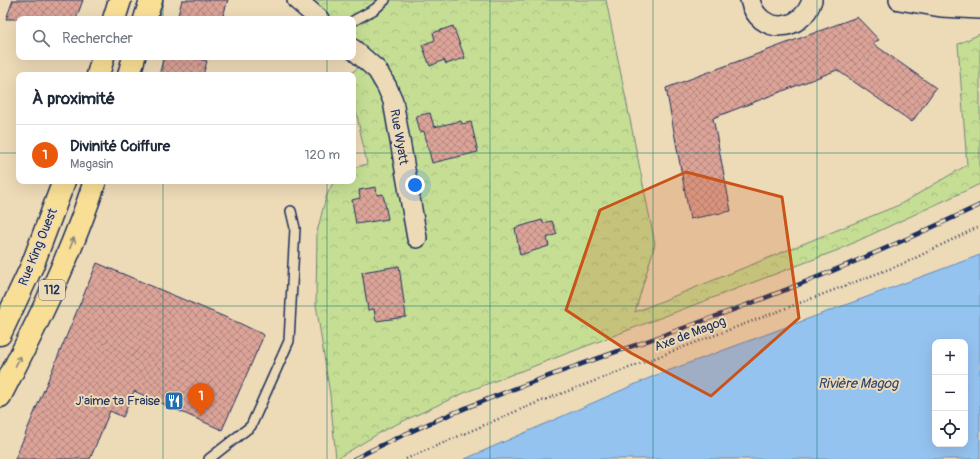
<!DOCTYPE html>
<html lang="fr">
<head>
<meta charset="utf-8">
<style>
  body { margin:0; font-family:Pangolin,sans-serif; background:#f6f6f7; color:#1f2937 }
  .controls { position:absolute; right:12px; bottom:12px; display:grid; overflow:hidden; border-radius:8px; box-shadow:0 4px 16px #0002 }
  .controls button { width:36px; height:36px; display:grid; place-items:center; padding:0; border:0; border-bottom:1px solid #e0e1e3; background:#fff; color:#1f2937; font:20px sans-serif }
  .you { position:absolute; left:415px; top:185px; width:14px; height:14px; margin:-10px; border:3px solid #fff; border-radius:50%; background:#1a73e8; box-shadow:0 0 0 6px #1a73e833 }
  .badge { display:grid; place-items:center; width:26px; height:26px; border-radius:50%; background:#ea580c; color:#fff; font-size:13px; font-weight:700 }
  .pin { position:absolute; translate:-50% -33px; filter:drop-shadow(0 1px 2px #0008) }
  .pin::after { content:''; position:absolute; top:21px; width:14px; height:12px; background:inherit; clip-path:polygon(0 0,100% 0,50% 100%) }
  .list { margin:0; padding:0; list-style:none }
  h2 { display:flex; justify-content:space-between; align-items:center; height:52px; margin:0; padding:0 16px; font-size:17px }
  h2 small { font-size:13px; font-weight:400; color:#747a83 }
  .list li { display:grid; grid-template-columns:26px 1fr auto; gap:12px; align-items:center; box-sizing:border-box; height:60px; padding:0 16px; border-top:1px solid #e0e1e3 }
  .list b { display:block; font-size:15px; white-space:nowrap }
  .list p { margin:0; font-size:13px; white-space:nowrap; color:#747a83 }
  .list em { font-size:13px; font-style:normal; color:#747a83 }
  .icon { flex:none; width:22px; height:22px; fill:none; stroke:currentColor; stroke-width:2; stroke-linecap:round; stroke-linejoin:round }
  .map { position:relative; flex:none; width:980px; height:459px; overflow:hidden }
  .search { position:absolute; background:#fff; box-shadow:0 4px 16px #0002; left:16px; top:16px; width:340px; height:44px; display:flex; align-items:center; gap:10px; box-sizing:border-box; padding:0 14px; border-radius:8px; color:#747a83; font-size:15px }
  .panel { position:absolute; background:#fff; box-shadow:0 4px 16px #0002; left:16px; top:72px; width:340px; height:112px; border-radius:8px }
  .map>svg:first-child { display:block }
  .forest { fill:url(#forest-crowns); stroke:#708679 }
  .water { fill:#95c3f0; stroke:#6488b6; fill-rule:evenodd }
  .building { fill:url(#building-cross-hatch); stroke:#1b2f5e }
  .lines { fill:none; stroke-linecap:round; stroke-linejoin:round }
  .service-casing { stroke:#1b2f5e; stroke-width:12 }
  .minor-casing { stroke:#1b2f5e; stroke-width:22 }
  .primary-casing { stroke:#1b2f5e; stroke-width:25 }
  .path { stroke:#1b2f5e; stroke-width:2.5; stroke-dasharray:1 3; stroke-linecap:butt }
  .service { stroke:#eddab7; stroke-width:9 }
  .minor { stroke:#eddab7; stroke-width:19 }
  .primary { stroke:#f9df96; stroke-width:22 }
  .rail-casing { stroke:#1b2f5e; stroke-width:4.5 }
  .rail { stroke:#eddab7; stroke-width:3; stroke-dasharray:9; stroke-linecap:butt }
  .oneway { stroke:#8a877a }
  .marked { fill:#c95318; fill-opacity:0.2; stroke:#c95318; stroke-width:3; stroke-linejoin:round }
  .grid { fill:none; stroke:#0f766e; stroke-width:1; stroke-opacity:0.55 }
  .labels { text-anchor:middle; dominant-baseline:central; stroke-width:4; stroke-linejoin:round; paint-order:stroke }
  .shield { fill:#eddab7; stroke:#5a6279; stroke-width:1 }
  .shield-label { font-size:12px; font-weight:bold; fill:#1b2f5e }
  .street-label { font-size:13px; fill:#1b2f5e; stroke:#eddab7 }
  .poi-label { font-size:13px; fill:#1b2f5e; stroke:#eddab7; text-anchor:end }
  .water-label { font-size:14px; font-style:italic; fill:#2d4574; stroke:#eddab7 }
</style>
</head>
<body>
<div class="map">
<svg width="980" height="459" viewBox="0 0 980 459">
  <defs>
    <pattern id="forest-crowns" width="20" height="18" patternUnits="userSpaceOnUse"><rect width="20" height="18" fill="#c5de94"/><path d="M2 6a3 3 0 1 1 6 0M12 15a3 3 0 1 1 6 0" fill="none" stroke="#a9bf82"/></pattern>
    <pattern id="building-cross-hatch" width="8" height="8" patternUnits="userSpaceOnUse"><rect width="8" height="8" fill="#dca498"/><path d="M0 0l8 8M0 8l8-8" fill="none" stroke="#b2867f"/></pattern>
  </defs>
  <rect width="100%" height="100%" fill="#eddab7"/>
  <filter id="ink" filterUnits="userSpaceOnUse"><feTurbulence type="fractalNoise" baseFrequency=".025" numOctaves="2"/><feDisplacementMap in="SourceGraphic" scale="8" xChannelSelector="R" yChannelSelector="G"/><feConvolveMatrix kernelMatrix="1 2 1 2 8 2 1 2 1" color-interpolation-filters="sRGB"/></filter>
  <g filter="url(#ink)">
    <path class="forest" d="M306 0H606L655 244 635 312 899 205 967 165 958 44 980 34V184L838 250 466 392 386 429 336 459 330 395 316 304 317 232 326 197 334 181H353V168L367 164 353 96V75H349L366 61 353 49V19H319Z"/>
    <path class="water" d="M980 255V459H465L654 376ZM935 342H965V444H935Z"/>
    <g class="building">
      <path d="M13 0H83L76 19H6Z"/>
      <path d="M182 0H228L222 19H177Z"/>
      <path d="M857 17 879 40 872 43 936 88 912 122 837 70 713 118 731 211 690 219 666 88Z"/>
      <path d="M453 26 465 58 446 64 444 60 430 66 422 45 435 40 433 33Z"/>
      <path d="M164 57H191L207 61 203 75H159Z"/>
      <path d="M430 113 434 127 461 121 462 124 471 122 478 152 432 163 424 131 420 132 416 116Z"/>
      <path d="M376 187 377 195 383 194 388 219 356 224 352 200 360 198 359 190Z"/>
      <path d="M542 220 543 223 552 221 557 234 547 238 549 246 520 255 515 228Z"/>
      <path d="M97 263 239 323 264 335 222 430 134 391 123 417 110 411 90 459H15Z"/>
      <path d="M399 266 406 317 376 321 374 309 368 310 362 272Z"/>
    </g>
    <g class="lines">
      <defs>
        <g id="service">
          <path d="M353 21 375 9 385 0"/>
          <path d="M209 459 251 426 289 341 295 228 291 211"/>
        </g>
        <g id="minor">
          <path d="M297 0 319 19"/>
          <path d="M750 0C758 35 802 34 812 0"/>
          <path d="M899 0 941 7 980 9"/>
          <path d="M353 49 377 70 387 87 393 101 417 238"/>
        </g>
        <g id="primary">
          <path d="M114 19 120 0"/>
          <path d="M145 19 151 0"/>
          <path d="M98 75 103 57"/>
          <path d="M129 75 134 57"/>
          <path d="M0 334 32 266 64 181"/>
          <path d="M0 396C36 326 71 256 95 181"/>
        </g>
      </defs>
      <use href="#service" class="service-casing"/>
      <use href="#minor" class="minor-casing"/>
      <use href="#primary" class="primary-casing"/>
      <path class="path" d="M406 459 526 407 905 263 980 226"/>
      <use href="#service" class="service"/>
      <use href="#minor" class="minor"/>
      <use href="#primary" class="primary"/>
      <defs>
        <path id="rail" d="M354 459C468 400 591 362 711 318 803 285 892 247 980 205"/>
      </defs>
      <use href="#rail" class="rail-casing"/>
      <use href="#rail" class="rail"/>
    </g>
    <defs><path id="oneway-shaft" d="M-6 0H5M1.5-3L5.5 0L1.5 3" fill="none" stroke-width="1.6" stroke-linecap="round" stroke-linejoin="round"/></defs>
    <g class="oneway">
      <use href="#oneway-shaft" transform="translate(72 243) rotate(-68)"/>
      <use href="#oneway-shaft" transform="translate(18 361) rotate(-63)"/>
    </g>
  </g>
  <path class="marked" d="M686 172 782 197 799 318 711 396 631 353 566 310 600 210Z"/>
  <path class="grid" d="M163 0V19M327 0V19M490 0V459M653 0V459M817 0V459M163 57V75M327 57V75M0 153H19M353 153H980M163 181V459M327 181V459M0 306H980"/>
  <defs>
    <symbol id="restaurant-square" viewBox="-11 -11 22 22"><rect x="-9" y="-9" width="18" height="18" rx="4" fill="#1f6fb2" stroke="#eddab7"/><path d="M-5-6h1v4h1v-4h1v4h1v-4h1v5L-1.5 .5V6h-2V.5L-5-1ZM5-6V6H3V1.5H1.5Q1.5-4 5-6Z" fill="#fff"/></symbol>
  </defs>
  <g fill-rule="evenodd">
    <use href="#restaurant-square" x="163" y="390" width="22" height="22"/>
  </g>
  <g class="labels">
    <rect class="shield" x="39" y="280" width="26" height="20" rx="3"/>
    <g class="shield-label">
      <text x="52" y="290">112</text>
    </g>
    <g class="street-label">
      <text transform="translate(399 137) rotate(80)">Rue Wyatt</text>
      <text transform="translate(38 247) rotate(-68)">Rue King Ouest</text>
      <text transform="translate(690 334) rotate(-21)">Axe de Magog</text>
    </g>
    <g class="poi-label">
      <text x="160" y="401">J'aime ta Fraise</text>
    </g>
    <g class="water-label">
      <text x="858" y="383">Rivière Magog</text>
    </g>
  </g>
</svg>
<div class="controls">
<button>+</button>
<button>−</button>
<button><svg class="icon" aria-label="locate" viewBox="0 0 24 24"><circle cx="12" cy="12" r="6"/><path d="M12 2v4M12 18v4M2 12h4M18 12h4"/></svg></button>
</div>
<div class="you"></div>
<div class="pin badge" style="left:201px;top:416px">1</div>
<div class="search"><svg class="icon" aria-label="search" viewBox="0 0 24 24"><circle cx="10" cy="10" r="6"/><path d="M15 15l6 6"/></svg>Rechercher</div>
<section class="panel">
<h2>À proximité<small></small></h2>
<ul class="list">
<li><span class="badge">1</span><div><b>Divinité Coiffure</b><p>Magasin</p></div><em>120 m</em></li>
</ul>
</section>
</div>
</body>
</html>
